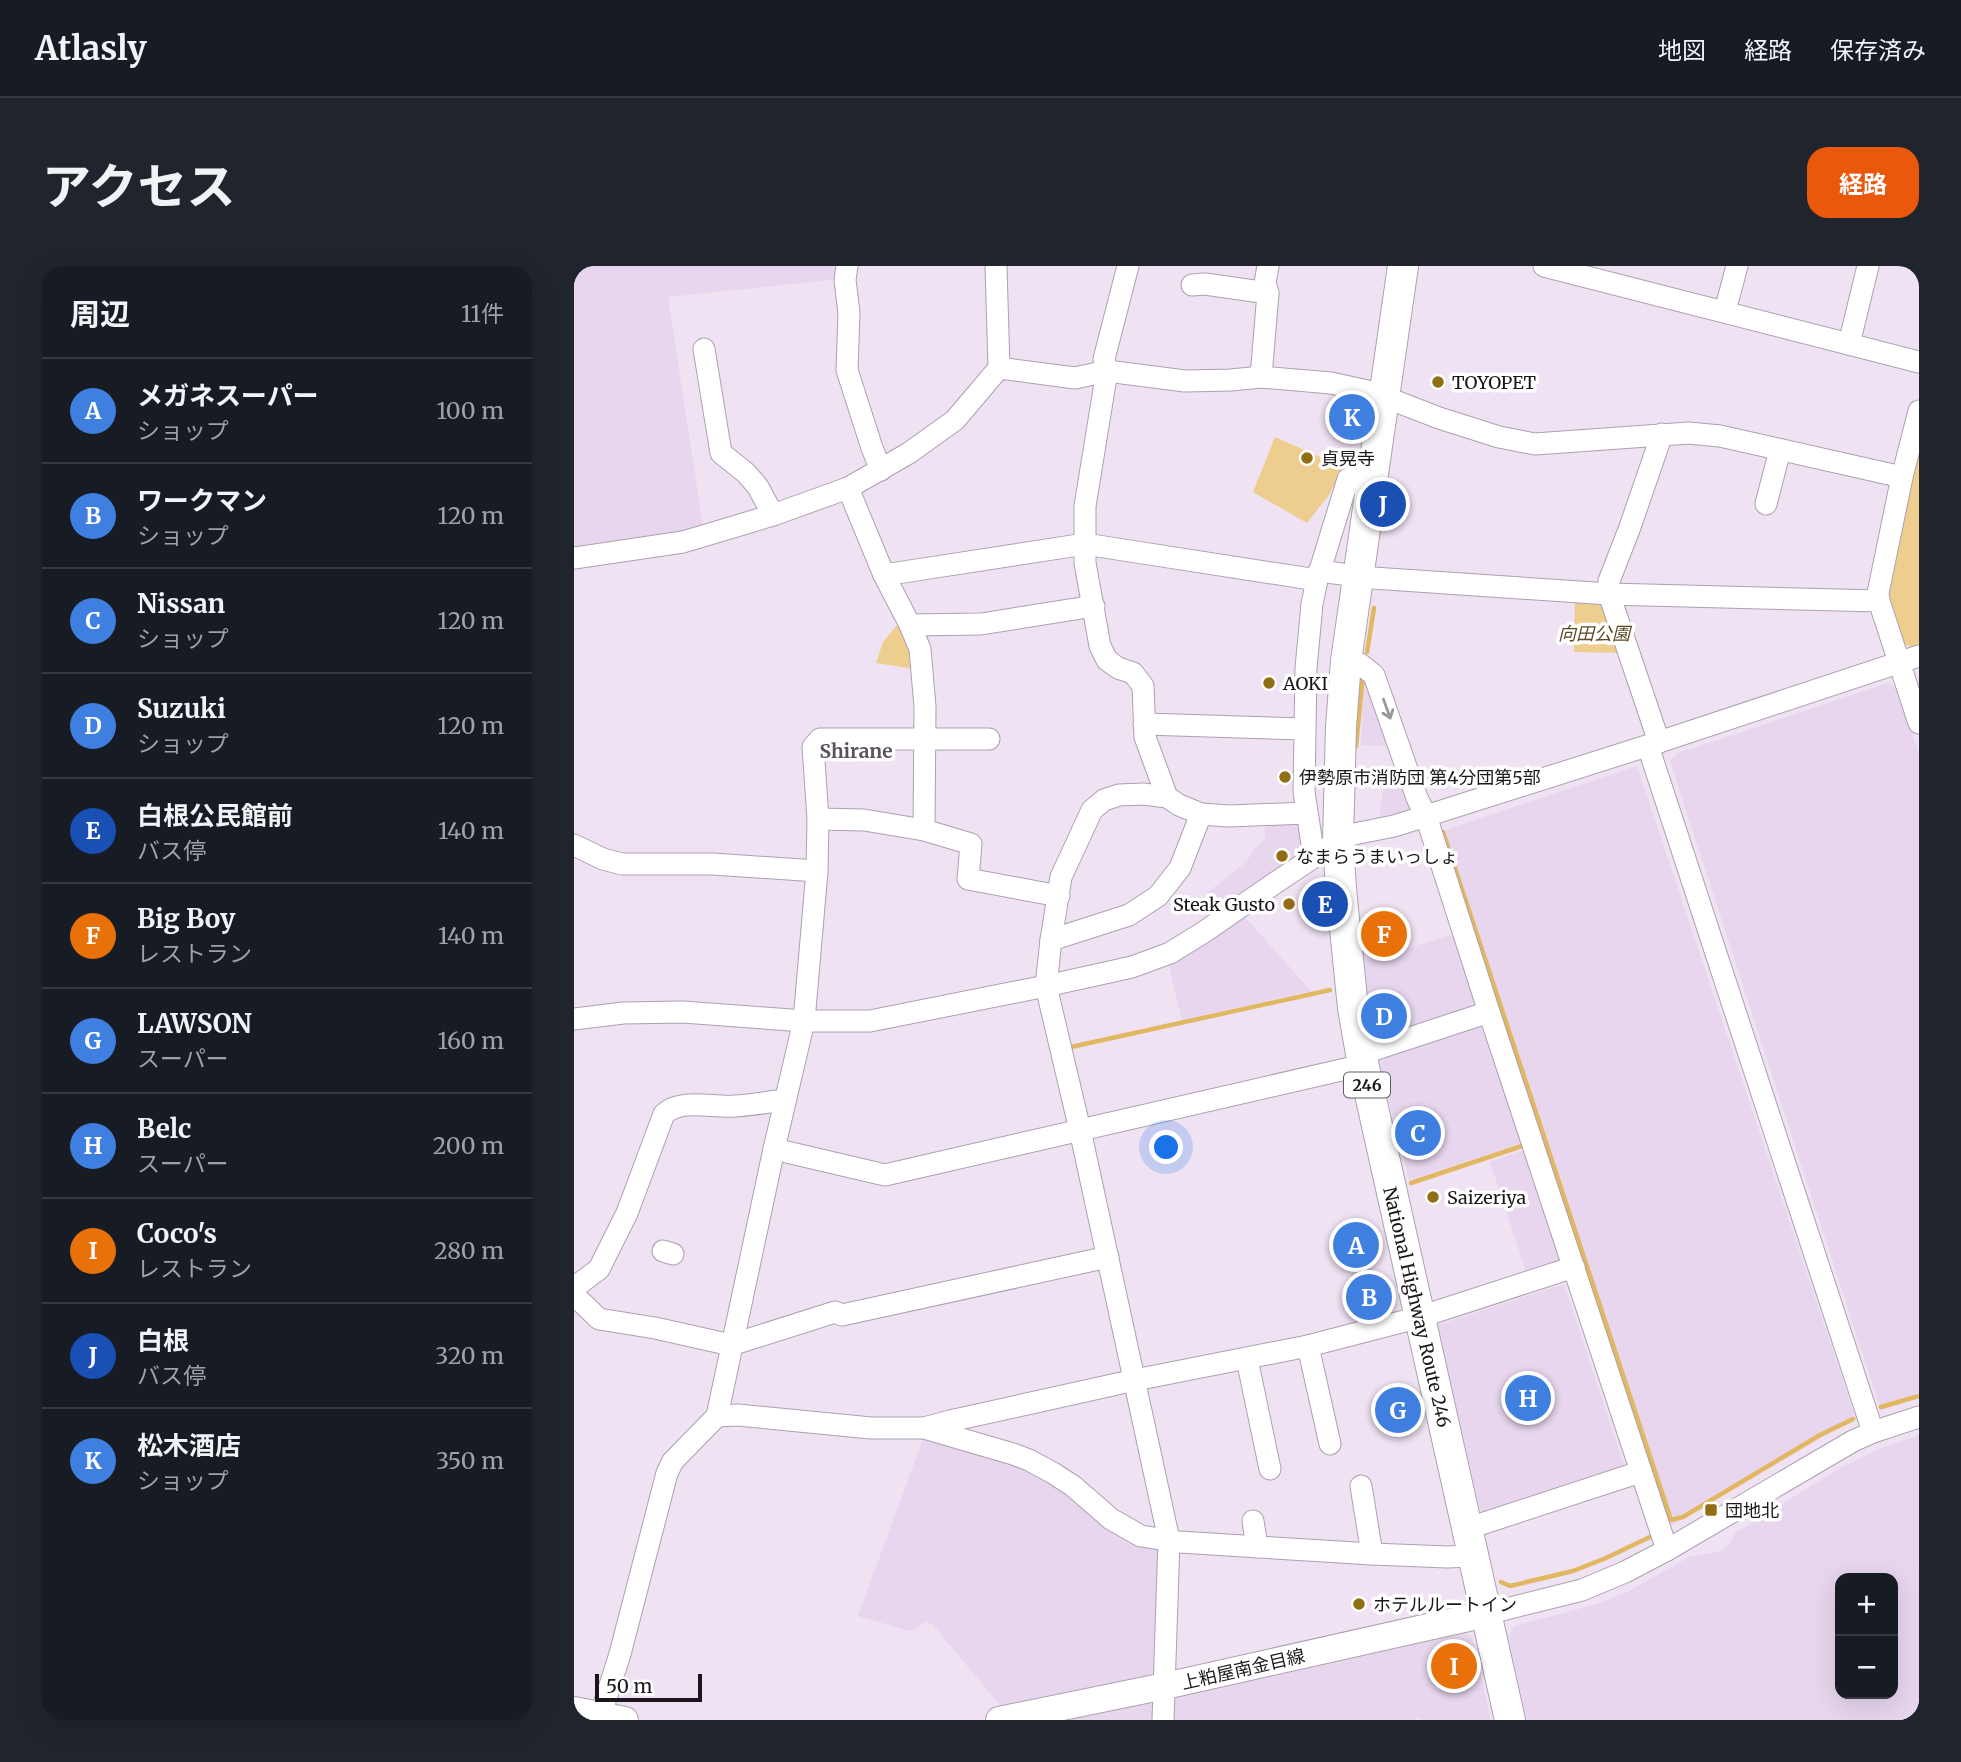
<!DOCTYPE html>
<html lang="ja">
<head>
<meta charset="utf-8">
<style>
  body { margin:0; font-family:Merriweather,"Noto Sans JP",serif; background:#20242c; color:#f1f3f6 }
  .controls { position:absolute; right:21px; bottom:21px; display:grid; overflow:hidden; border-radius:14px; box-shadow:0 7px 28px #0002 }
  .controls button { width:63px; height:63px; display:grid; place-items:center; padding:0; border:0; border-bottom:2px solid #363941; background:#171b24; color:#f1f3f6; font:35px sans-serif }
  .scale { position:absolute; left:21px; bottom:18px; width:107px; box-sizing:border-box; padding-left:7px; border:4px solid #1b161c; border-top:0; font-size:19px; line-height:24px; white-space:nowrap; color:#1b161c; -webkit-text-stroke:5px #fff; paint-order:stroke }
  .you { position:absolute; left:593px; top:882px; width:24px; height:24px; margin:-18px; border:5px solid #fff; border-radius:50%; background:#1a73e8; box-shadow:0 0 0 10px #1a73e833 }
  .badge { display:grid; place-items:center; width:46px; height:46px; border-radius:50%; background:#ea580c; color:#fff; font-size:23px; font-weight:700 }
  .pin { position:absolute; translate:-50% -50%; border:4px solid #fff; box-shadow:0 2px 7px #0006 }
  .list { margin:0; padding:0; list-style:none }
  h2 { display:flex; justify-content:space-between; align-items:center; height:91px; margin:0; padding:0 28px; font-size:30px }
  h2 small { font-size:23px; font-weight:400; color:#9ea1a6 }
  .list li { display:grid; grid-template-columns:46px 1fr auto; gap:21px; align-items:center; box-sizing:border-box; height:105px; padding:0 28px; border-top:2px solid #363941 }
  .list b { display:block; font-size:26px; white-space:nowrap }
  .list p { margin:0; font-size:23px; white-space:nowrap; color:#9ea1a6 }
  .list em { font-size:23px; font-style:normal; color:#9ea1a6 }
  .map { position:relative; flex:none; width:1345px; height:1454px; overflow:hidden; border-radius:21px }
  header { display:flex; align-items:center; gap:42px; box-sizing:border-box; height:98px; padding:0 35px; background:#171b24; border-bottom:2px solid #363941 }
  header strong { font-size:33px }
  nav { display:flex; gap:38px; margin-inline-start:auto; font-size:24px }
  .intro { display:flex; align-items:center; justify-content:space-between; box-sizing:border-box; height:168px; padding:0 42px }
  h1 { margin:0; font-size:49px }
  .button { padding:18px 32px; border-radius:21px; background:#ea580c; color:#fff; font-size:24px; font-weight:700 }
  main { display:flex; gap:42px; padding:0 42px }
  aside { flex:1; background:#171b24; border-radius:21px; box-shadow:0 7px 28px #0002 }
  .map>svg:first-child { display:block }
  .built { fill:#e7d6ed; fill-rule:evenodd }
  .green { fill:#edce8f }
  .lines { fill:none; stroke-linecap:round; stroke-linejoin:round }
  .stream { stroke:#e1b761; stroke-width:4.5 }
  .minor-casing { stroke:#ada0b0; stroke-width:23 }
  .major-casing { stroke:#ada0b0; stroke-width:28 }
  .highway-casing { stroke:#ada0b0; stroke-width:32 }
  .minor { stroke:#fff; stroke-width:21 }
  .major { stroke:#fff; stroke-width:26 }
  .highway { stroke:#fff; stroke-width:30 }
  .oneway { stroke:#989699 }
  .poi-dot { fill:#916d14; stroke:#fff; stroke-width:2.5 }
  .labels { text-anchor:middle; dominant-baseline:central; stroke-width:7; stroke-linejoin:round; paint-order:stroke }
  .shield { fill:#fff; stroke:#5f5c60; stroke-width:2 }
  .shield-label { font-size:16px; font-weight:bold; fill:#1b161c }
  .poi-label { font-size:18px; fill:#1b161c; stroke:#fff; text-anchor:start }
  .park-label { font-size:18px; font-style:italic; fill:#5a4924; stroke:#fff }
  .street-label { font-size:18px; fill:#1b161c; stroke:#fff }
  .neighbourhood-label { font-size:19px; font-weight:bold; fill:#5b515f; stroke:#fff }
</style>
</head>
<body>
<header>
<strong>Atlasly</strong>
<nav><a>地図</a><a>経路</a><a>保存済み</a></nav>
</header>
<div class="intro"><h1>アクセス</h1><a class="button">経路</a></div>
<main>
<aside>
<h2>周辺<small>11件</small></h2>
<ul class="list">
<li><span class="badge" style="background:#3f7fe0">A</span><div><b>メガネスーパー</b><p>ショップ</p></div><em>100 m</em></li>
<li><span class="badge" style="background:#3f7fe0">B</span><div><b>ワークマン</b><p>ショップ</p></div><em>120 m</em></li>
<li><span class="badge" style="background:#3f7fe0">C</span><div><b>Nissan</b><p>ショップ</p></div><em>120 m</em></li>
<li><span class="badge" style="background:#3f7fe0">D</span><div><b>Suzuki</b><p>ショップ</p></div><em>120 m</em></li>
<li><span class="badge" style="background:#1a4fb4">E</span><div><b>白根公民館前</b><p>バス停</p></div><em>140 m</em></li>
<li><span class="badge" style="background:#e8710a">F</span><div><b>Big Boy</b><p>レストラン</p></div><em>140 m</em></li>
<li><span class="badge" style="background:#3f7fe0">G</span><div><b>LAWSON</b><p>スーパー</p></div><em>160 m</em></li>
<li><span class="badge" style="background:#3f7fe0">H</span><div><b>Belc</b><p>スーパー</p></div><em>200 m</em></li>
<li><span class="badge" style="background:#e8710a">I</span><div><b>Coco's</b><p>レストラン</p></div><em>280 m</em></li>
<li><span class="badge" style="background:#1a4fb4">J</span><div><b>白根</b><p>バス停</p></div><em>320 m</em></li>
<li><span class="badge" style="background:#3f7fe0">K</span><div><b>松木酒店</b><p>ショップ</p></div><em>350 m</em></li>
</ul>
</aside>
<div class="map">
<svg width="1345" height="1454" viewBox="0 0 1345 1454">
  <rect width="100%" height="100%" fill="#efe2f3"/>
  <g class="built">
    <path d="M0 0H268L267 13 94 31 129 261 99 270 0 282Z"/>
    <path d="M790 408 817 480 787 479Z"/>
    <path d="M1314 417 1322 421 1345 487V1132L1307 1144 1096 495 1104 487Z"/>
    <path d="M1063 500 1282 1154 1247 1172 1095 1261 871 564Z"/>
    <path d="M812 508H828L838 543 805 552Z"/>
    <path d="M691 554 725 558 730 587 642 650 631 634 632 628 673 595 680 583 691 573Z"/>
    <path d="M669 649 737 725 608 754 594 696Z"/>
    <path d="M880 668 906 739 801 780 789 694 812 689Z"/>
    <path d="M908 758 950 877 835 914 803 790Z"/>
    <path d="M951 884 988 997 953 1008 916 896Z"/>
    <path d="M990 1018 1052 1205 908 1253 864 1059Z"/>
    <path d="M1345 1169V1454H953L934 1370 941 1360 1026 1337 1053 1326 1115 1291 1148 1285 1157 1276 1161 1267 1270 1200 1305 1183ZM1319 1312V1428H1266V1312Z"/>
    <path d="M352 1172 467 1205 587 1278 581 1406 566 1416 435 1440 426 1439 359 1359 351 1356 341 1364H332L284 1350 349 1173Z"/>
    <path d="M890 1367 898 1371 917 1454H849L842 1450 843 1454H597L598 1429Z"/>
    <path d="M570 1438H582L581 1454H485Z"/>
  </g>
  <g class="green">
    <path d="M1345 166V380L1340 382 1329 378 1315 330V300Z"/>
    <path d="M701 171 769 201 755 229 733 257 679 226Z"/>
    <path d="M1001 330 1021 333 1032 340 1046 387 1000 386Z"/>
    <path d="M326 352 341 403 302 397 309 376 324 358Z"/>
  </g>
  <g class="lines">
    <g class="stream">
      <path d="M793 386 800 342"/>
      <path d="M782 480 789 408"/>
      <path d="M869 566 1097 1254"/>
      <path d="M497 781 756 724"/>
      <path d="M837 917 951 879"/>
      <path d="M1307 1141 1345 1130"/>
      <path d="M1097 1254 1109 1251 1246 1169 1279 1153"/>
      <path d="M927 1316 936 1320 999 1305 1032 1292 1080 1269"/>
    </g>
    <defs>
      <g id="minor">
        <path d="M273 0 271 14 275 47 273 104 298 182 307 204"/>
        <path d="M422 0 425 102"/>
        <path d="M554 0 530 93 533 105 511 240V297L526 380 533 394 544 402 559 407 569 420 571 471 593 531"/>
        <path d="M970 0 1345 96"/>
        <path d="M618 19 631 18 694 27"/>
        <path d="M1151 45 1163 0"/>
        <path d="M1275 78 1294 0"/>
        <path d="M130 83 147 187 172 207 184 221 199 249"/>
        <path d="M687 111 694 27 691 17 694 0"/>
        <path d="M274 222 310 309 336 359 346 383 351 441 350 564"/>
        <path d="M1192 238 1206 184"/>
        <path d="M0 292 109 276 199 249 274 222 335 187 381 154 425 102 501 112 533 105 611 115 657 114 687 111 757 117 798 126 865 152 925 171 961 178 1115 167 1146 170 1328 211"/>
        <path d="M745 305 768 308"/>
        <path d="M310 309 511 278 743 314"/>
        <path d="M799 312 1035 328 1305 335 1345 457"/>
        <path d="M1305 335 1304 327 1328 211 1345 145"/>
        <path d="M336 359 407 358 520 340"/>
        <path d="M772 395 786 398 800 409 843 532 852 550 915 746 1093 1284"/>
        <path d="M570 458 730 463"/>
        <path d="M1085 476 1035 328V315L1056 261 1088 168"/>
        <path d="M1074 480 1299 1166"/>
        <path d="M244 553 290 554 350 564 397 578 394 613 485 630"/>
        <path d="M0 579 29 593 48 598H139L243 605"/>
        <path d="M740 591 730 526 732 402 738 338 743 314 774 213 787 204 801 201"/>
        <path d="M477 674 555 649 584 630 606 602 627 548"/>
        <path d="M0 753 49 747 109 746 230 755H296L472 720 558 701 596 687 630 666 701 617 764 575 780 568 820 560 852 550 1085 476 1345 390"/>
        <path d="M787 788 915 746"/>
        <path d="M200 883 311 909 789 799"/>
        <path d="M89 985 99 988"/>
        <path d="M0 1020 5 1018 25 1003 53 947 90 848C108 832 138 842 161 840 177 839 194 836 211 834"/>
        <path d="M0 1029 25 1053 81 1062 157 1079 261 1046 268 1049 534 991"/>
        <path d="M734 1080 756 1178"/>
        <path d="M673 1093 696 1203"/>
        <path d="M143 1150 164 1149 297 1162H350L439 1188 455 1194 479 1207 499 1220 537 1253 567 1270 605 1276 798 1288 873 1291 898 1290"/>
        <path d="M350 1162 376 1155 561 1114 734 1080 846 1051 1000 1001"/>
        <path d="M787 1220 798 1288"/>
        <path d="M679 1255 683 1281"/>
        <path d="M892 1263 1066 1206"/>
        <path d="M912 1348 1008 1324 1051 1306 1093 1284 1279 1175 1299 1166 1345 1151"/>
        <path d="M25 1454 46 1388 93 1207 99 1195 143 1150 200 883 230 755 243 605 244 553 239 481 246 473H415"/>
        <path d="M589 1454 595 1274 506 864 472 720 477 674 487 611 518 544 530 534 545 529 569 528 593 531 605 539 627 548 655 550 732 547"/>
      </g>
      <g id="major">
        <path d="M0 1444 51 1454"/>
        <path d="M425 1454 591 1420 912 1348"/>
      </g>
      <path id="highway" d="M829 0 772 395 767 461 764 575 767 623 779 742 787 788 936 1454"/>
    </defs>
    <use href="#minor" class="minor-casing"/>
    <use href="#major" class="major-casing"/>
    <use href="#highway" class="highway-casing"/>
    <use href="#minor" class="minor"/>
    <use href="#major" class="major"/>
    <use href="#highway" class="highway"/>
  </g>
  <defs><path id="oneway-shaft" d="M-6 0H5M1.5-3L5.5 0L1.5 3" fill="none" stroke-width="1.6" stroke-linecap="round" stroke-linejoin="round" transform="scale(1.75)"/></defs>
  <use class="oneway" href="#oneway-shaft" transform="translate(813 443) rotate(70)"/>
  <g class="poi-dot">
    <circle cx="864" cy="116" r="7"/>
    <circle cx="733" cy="192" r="7"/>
    <circle cx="695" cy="417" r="7"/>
    <circle cx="711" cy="511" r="7"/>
    <circle cx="708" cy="590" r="7"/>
    <circle cx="715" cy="638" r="7"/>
    <circle cx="859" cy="931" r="7"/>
    <rect x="1130" y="1237" width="14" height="14" rx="3.5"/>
    <circle cx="785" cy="1338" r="7"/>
  </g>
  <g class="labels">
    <rect class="shield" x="770" y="806.5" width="46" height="25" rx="5"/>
    <g class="shield-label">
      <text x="793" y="819">246</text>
    </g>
    <g class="poi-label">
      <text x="878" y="116">TOYOPET</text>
      <text x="747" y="192">貞晃寺</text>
      <text x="709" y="417">AOKI</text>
      <text x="725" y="511">伊勢原市消防団 第4分団第5部</text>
      <text x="722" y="590">なまらうまいっしょ</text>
      <text x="701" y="638" text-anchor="end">Steak Gusto</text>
      <text x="873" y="931">Saizeriya</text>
      <text x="1151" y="1244">団地北</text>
      <text x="799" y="1338">ホテルルートイン</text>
    </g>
    <g class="park-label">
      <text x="1020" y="367">向田公園</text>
    </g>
    <g class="street-label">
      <text transform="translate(843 1041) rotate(77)">National Highway Route 246</text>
      <text transform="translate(669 1403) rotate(-13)">上粕屋南金目線</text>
    </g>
    <g class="neighbourhood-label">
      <text x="282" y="485">Shirane</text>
    </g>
  </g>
</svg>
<div class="controls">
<button>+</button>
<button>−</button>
</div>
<div class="scale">50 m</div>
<div class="you"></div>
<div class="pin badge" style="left:782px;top:979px;background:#3f7fe0">A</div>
<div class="pin badge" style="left:795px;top:1031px;background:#3f7fe0">B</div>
<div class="pin badge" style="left:844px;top:867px;background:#3f7fe0">C</div>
<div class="pin badge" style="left:810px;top:750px;background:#3f7fe0">D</div>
<div class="pin badge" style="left:751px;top:638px;background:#1a4fb4">E</div>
<div class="pin badge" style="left:810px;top:668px;background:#e8710a">F</div>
<div class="pin badge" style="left:824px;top:1144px;background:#3f7fe0">G</div>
<div class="pin badge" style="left:954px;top:1132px;background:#3f7fe0">H</div>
<div class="pin badge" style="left:880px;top:1400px;background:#e8710a">I</div>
<div class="pin badge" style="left:809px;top:238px;background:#1a4fb4">J</div>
<div class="pin badge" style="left:778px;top:151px;background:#3f7fe0">K</div>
</div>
</main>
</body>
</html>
